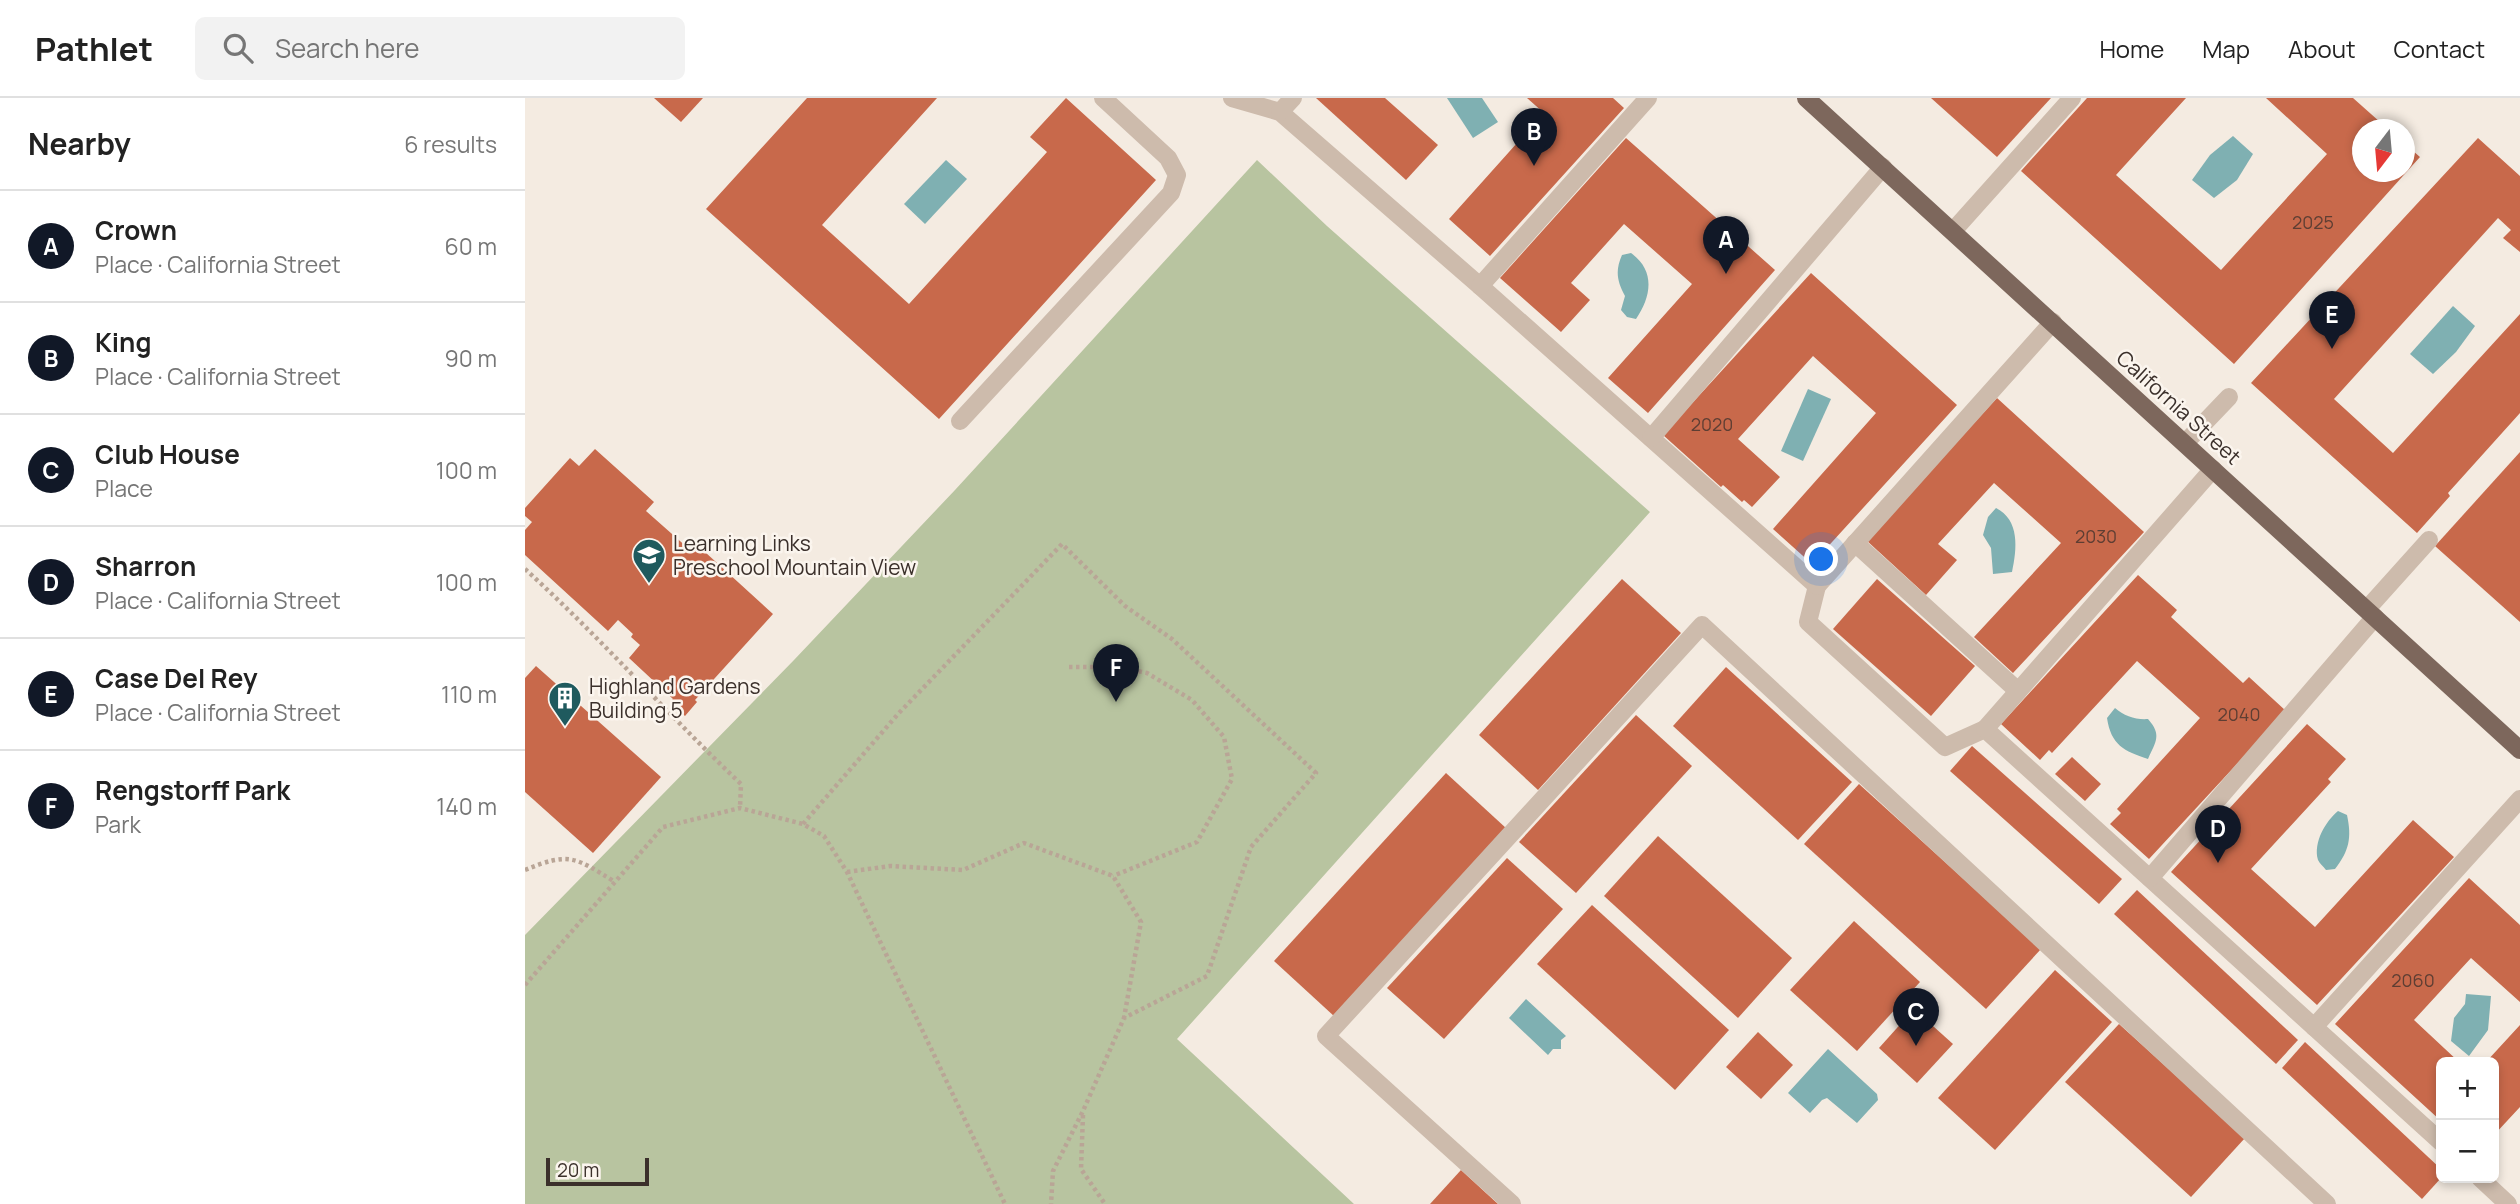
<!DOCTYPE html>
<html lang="en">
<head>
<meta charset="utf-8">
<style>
  body { margin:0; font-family:Manrope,sans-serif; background:#f2f2f2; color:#222 }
  .controls { position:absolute; right:21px; bottom:21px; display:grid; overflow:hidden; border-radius:10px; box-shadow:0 4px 10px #0003 }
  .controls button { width:63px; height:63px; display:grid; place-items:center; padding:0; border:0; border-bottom:2px solid #e0e0e0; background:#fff; color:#222; font:35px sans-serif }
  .compass { position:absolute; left:1827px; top:21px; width:63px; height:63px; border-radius:50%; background:#fff; box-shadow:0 4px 10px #0003; rotate:196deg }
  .scale { position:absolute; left:21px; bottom:18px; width:103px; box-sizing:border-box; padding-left:7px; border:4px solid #3b302b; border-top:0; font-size:19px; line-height:24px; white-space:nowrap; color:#3b302b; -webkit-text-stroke:5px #fbf5ee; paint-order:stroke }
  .you { position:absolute; left:1297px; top:462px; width:24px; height:24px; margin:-18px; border:5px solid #fff; border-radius:50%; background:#1a73e8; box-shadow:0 0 0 10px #1a73e833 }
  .badge { display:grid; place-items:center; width:46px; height:46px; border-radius:50%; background:#111827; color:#fff; font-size:23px; font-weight:700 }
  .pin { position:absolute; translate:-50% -58px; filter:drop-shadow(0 2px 4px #0008) }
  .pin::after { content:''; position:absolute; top:37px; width:24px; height:21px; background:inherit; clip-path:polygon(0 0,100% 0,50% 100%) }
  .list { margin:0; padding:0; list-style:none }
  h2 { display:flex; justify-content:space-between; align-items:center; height:91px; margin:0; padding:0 28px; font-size:30px }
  h2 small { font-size:23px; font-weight:400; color:#767676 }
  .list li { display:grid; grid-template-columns:46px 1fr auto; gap:21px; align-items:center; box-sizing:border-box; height:112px; padding:0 28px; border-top:2px solid #e0e0e0 }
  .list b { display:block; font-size:26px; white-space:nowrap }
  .list p { margin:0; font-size:23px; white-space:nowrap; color:#767676 }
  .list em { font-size:23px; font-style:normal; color:#767676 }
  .icon { flex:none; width:38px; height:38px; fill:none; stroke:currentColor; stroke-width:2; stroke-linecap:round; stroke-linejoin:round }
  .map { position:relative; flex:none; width:1995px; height:1106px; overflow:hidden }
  header { display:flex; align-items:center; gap:42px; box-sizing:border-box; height:98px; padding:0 35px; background:#fff; border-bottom:2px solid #e0e0e0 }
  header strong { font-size:33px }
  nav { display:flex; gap:38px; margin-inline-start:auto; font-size:24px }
  .search { width:490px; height:63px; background:#f2f2f2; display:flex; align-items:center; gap:18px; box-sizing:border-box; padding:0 24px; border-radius:10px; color:#767676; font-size:26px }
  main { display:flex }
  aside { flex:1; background:#fff }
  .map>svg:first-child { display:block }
  .green { fill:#b8c4a0 }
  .water { fill:#7fb0b2 }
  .building { fill:#c8694b }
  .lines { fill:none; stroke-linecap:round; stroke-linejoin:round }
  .path { stroke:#b9a596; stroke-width:4.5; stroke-dasharray:3.5 3.5; stroke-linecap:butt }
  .minor { stroke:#cdbbac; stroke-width:18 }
  .major { stroke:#7d675c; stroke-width:18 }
  .labels { text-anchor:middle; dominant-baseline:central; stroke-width:5; stroke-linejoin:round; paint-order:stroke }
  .number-label { font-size:18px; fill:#5e3e33 }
  .street-label { font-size:21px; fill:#3b302b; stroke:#fbf5ee }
  .poi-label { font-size:21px; fill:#3b302b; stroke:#fbf5ee; text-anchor:start }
</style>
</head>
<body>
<header>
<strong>Pathlet</strong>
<div class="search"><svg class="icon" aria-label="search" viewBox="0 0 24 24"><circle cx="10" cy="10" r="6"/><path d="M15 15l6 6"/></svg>Search here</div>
<nav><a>Home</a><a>Map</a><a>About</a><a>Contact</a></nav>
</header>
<main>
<aside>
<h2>Nearby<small>6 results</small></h2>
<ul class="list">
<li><span class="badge">A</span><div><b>Crown</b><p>Place · California Street</p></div><em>60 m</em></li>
<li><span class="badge">B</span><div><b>King</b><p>Place · California Street</p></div><em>90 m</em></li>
<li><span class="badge">C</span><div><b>Club House</b><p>Place</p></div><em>100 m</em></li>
<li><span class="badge">D</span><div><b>Sharron</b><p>Place · California Street</p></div><em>100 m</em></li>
<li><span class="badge">E</span><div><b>Case Del Rey</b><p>Place · California Street</p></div><em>110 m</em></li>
<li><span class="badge">F</span><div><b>Rengstorff Park</b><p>Park</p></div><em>140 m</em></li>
</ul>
</aside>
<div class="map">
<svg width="1995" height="1106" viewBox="0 0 1995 1106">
  <rect width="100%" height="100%" fill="#f4ebe1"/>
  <path class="green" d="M732 62 802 128 1125 414 652 941 829 1106H0V837L269 562 430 392Z"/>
  <g class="water">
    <path d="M922 0H957L973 24 948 40Z"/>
    <path d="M1708 38 1728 56 1712 82 1689 100 1667 82 1685 57Z"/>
    <path d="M421 62 442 81 400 126 379 106Z"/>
    <path d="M1106 155C1131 173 1126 199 1111 221L1102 219 1096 212 1100 198C1092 183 1090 173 1097 157Z"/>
    <path d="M1928 208 1950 228 1931 254 1908 276 1885 256Z"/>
    <path d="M1283 291 1306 301 1278 363 1256 353Z"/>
    <path d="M1471 410C1495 422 1492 451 1487 474L1468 476 1466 450 1458 437 1463 419Z"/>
    <path d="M1590 610C1599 618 1611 622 1623 621 1637 637 1631 643 1623 661 1599 653 1586 647 1582 620Z"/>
    <path d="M1813 713 1822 717C1827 740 1824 753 1810 771L1801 772C1798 768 1795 766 1793 762 1788 744 1801 723 1813 713Z"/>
    <path d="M1941 896 1966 898 1963 932 1944 958 1926 943 1929 920 1940 906Z"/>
    <path d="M1001 901 1041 938 1036 942V951H1028L1023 957 984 920Z"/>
    <path d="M1303 951 1352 996 1353 1002 1332 1025 1302 1000 1297 1002 1285 1015 1263 995Z"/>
  </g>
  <g class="building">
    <path d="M129 0H178L156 24Z"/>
    <path d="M282 0H412L297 127 384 206 522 54 505 39 541 0 631 82 414 321 181 111Z"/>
    <path d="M791 0H860L913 47 881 82Z"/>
    <path d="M1002 0H1088L1099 10 965 158 924 121 1019 15Z"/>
    <path d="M1406 0H1526L1472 59Z"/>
    <path d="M1562 0H1661L1591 77 1696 172 1802 56 1741 0H1828L1864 32H1838V74H1880V46L1895 59 1709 266 1496 73Z"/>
    <path d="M1101 40 1250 172 1123 315 1083 280 1167 186 1099 126 1046 185 1065 202 1036 234 975 180Z"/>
    <path d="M1953 40 1995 78V154L1978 140 1986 132 1973 120 1809 301 1868 355 1995 216V315L1923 395 1925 398 1892 435 1726 285Z"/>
    <path d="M1286 175 1432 307 1287 466 1248 431 1351 315 1288 258 1213 341 1255 379 1227 409 1219 402 1217 404 1198 387 1196 389 1138 337Z"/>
    <path d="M1472 300 1619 434 1488 575 1449 539 1536 445 1469 385 1413 446 1432 462 1401 497 1341 442Z"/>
    <path d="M70 351 129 404 121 413 164 451 169 444 248 516 170 602 172 604 160 618 145 604 148 601 104 560 115 547 106 539 108 536 93 522 83 533 0 457V432L7 424 0 418V410L45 360 54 368Z"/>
    <path d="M1995 354V524L1910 448Z"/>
    <path d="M1613 477 1652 512 1646 519 1718 585 1724 579 1761 613 1624 761 1585 726 1596 715 1592 711 1675 620 1612 563 1527 655 1524 652 1515 662 1476 626Z"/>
    <path d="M1097 481 1156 535 1013 692 954 637Z"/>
    <path d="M1352 481 1450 568 1406 618 1308 531Z"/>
    <path d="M11 568 136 679 68 755 0 694V580Z"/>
    <path d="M1201 569 1327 684 1273 742 1148 628Z"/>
    <path d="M1111 617 1167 668 1051 795 994 744Z"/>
    <path d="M1782 626 1821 661 1803 681 1806 684 1726 771 1790 829 1888 722 1929 759 1792 907 1646 774Z"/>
    <path d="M1447 648 1597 781 1574 806 1425 673Z"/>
    <path d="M1547 659 1576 686 1560 703 1530 676Z"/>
    <path d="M921 675 982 731 810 919 749 863Z"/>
    <path d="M1334 686 1516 851 1461 911 1279 746Z"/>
    <path d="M1133 738 1267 860 1213 920 1079 798Z"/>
    <path d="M982 760 1038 811 919 941 862 890Z"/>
    <path d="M1944 780 1995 827V904L1946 860 1889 922 1934 964H1916V1023L1810 926Z"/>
    <path d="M1612 792 1773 942 1751 966 1589 816Z"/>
    <path d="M1067 807 1204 932 1150 992 1012 866Z"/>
    <path d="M1329 823 1395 884 1332 953 1265 892Z"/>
    <path d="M1530 872 1587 924 1470 1052 1413 1000Z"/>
    <path d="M1389 911 1428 946 1392 985 1354 950Z"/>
    <path d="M1594 926 1720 1040 1666 1099 1540 984Z"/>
    <path d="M1995 927V1009L1969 1037V964H1961Z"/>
    <path d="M1233 934 1268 967 1236 1001 1201 969Z"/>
    <path d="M1780 944 1916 1071V1080L1897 1101 1757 970Z"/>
    <path d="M936 1072 973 1106H905Z"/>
  </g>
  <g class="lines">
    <g class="path">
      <path d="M0 471C75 539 142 616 216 686L215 710"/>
      <path d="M544 569H594L622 575 667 602 699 639 707 681 672 744 588 778"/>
      <path d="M278 726 373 616 537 446 600 508 647 541 791 675 726 749 682 878 599 920 558 1013 528 1073 526 1106"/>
      <path d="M0 772C45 753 51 760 90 784"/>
      <path d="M322 774 365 768 438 772 499 745 588 778 616 824 599 920"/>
      <path d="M0 887 138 729 215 710 278 726 299 738 322 774 480 1106"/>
      <path d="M558 1017 556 1071 580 1106"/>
    </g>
    <g class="minor">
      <path d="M707 0 755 14 955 188 1292 488 1283 524 1420 649 1460 631 1916 1044"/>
      <path d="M755 14 768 0"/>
      <path d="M1428 133 1547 0"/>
      <path d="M955 188 1123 0"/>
      <path d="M435 323 646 95 652 77 643 60 578 0"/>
      <path d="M1126 340 1358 69"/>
      <path d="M1660 345 1704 299"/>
      <path d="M1330 445 1493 593"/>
      <path d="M1292 488 1528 224"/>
      <path d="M1842 511 1904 442"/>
      <path d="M1460 631 1688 371"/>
      <path d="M1625 780 1850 519"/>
      <path d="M1789 929 1995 701"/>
      <path d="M1955 1080 1983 1106"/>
      <path d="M987 1106 801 938 1177 527 1802 1106"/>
    </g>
    <path class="major" d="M1281 0 1995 652"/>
  </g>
  <defs>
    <symbol id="school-pin" viewBox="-11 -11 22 30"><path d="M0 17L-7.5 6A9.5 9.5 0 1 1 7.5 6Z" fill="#1f5a5e" stroke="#fbf5ee"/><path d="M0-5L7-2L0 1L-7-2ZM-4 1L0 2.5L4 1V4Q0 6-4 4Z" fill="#fff"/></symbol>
    <symbol id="building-pin" viewBox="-11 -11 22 30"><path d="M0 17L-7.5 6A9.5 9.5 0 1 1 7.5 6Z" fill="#1f5a5e" stroke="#fbf5ee"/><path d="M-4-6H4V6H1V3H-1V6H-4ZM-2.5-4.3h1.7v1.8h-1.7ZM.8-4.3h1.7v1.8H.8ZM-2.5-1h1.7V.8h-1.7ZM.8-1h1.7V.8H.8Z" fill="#fff"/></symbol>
  </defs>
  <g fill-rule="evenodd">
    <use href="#school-pin" x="105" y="438" width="38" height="52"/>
    <use href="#building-pin" x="21" y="581" width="38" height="52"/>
  </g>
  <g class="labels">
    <g class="number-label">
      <text x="1788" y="124">2025</text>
      <text x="1187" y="326">2020</text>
      <text x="1571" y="438">2030</text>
      <text x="1714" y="616">2040</text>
      <text x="1888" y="882">2060</text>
    </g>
    <g class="street-label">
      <text transform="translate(1654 309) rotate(42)">California Street</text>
    </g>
    <g class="poi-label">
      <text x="148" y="445">Learning Links<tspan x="148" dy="24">Preschool Mountain View</tspan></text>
      <text x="64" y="588">Highland Gardens<tspan x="64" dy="24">Building 5</tspan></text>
    </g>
  </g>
</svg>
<div class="controls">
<button>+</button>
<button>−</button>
</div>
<svg class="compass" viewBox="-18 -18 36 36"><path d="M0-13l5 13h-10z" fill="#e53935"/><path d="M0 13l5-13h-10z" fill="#767676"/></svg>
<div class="scale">20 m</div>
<div class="you"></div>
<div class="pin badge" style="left:1201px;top:176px">A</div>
<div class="pin badge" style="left:1009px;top:68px">B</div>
<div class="pin badge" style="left:1391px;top:948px">C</div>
<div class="pin badge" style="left:1693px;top:765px">D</div>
<div class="pin badge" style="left:1807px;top:251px">E</div>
<div class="pin badge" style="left:591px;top:604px">F</div>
</div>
</main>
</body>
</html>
